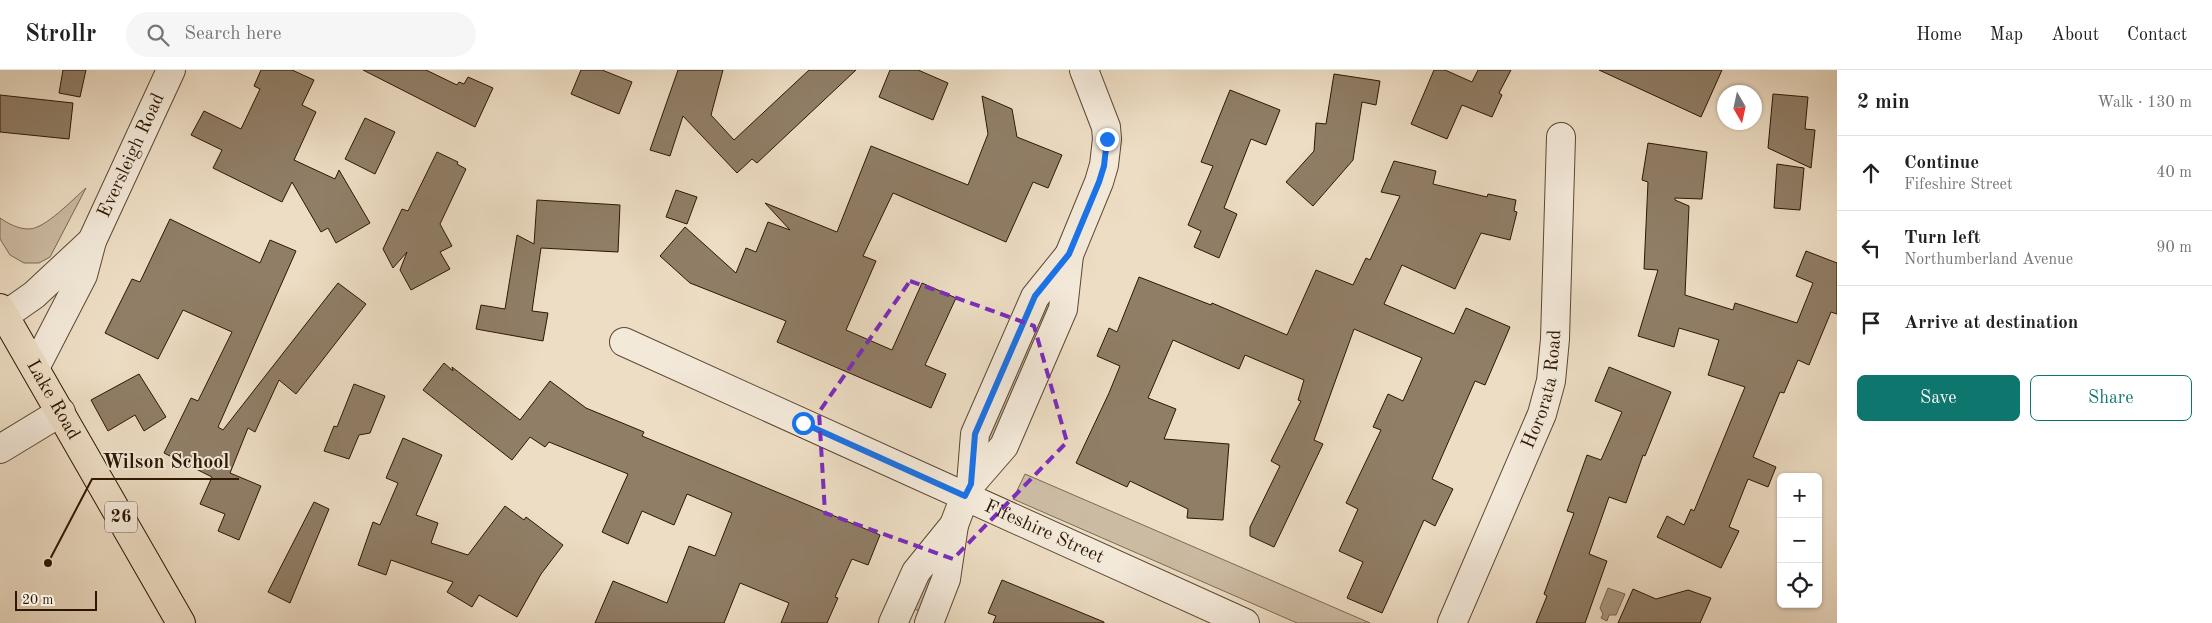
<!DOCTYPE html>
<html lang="en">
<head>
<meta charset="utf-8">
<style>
  body { margin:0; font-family:"Old Standard TT",serif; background:#f6f6f6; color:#202124 }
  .controls { position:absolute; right:15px; bottom:15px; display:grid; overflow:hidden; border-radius:8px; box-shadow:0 1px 4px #0004 }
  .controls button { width:45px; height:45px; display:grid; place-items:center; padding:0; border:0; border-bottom:1px solid #e0e0e0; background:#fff; color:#202124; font:25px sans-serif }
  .compass { position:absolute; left:1717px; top:15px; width:45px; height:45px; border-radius:50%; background:#fff; box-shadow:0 1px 4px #0004; rotate:171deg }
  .scale { position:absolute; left:15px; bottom:12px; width:82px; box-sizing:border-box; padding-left:5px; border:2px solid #2c1702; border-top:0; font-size:14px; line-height:18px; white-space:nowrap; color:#2c1702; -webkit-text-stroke:4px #f3e9d9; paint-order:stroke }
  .stop { position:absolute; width:15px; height:15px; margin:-11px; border:4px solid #1a73e8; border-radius:50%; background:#fff }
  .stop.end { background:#1a73e8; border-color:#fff; box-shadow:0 1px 5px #0008 }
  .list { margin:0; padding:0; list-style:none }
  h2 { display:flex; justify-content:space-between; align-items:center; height:65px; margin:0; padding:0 20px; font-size:21px }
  h2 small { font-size:16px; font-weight:400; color:#757577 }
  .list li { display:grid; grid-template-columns:32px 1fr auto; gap:15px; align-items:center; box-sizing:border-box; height:75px; padding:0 20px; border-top:1px solid #e0e0e0 }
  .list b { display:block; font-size:19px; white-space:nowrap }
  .list p { margin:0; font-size:16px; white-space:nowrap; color:#757577 }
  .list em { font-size:16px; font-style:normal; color:#757577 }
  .actions { display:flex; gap:10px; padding:15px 20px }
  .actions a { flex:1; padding:11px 0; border:1px solid #0f766e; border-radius:8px; text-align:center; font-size:18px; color:#0f766e }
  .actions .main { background:#0f766e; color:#fff }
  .icon { flex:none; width:28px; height:28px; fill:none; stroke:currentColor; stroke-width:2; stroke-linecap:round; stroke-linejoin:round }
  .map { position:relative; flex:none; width:1837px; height:553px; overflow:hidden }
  header { display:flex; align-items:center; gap:30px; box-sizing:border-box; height:70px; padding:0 25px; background:#fff; border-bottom:1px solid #e0e0e0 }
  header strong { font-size:24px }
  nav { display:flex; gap:28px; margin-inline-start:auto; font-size:18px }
  .search { width:350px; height:45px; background:#f6f6f6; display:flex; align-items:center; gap:12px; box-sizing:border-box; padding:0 18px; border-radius:28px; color:#757577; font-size:19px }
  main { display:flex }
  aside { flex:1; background:#fff }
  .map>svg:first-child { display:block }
  .green { fill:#ccbba3; stroke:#7c6952 }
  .water { fill:#ab9a82; stroke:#78664f }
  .building { fill:#907e67; stroke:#2c1702 }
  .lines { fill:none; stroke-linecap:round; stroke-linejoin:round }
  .minor-casing { stroke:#5c4832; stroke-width:30 }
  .major-casing { stroke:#2c1702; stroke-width:30 }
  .minor { stroke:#f3e9d9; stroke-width:28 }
  .major { stroke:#edddc4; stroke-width:28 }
  .route { stroke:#1a73e8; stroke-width:6 }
  .marked { fill:none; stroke:#7b2cbf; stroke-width:4; stroke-dasharray:10 6; stroke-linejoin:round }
  .labels { text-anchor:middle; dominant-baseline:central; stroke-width:4; stroke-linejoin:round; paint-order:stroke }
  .shield { fill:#f3e9d9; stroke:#685642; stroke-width:1 }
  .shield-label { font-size:18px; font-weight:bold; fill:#2c1702 }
  .street-label { font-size:19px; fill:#2c1702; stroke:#f3e9d9 }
  .leader { fill:none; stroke:#2c1702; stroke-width:2 }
  .callout-dot { fill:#2c1702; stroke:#f3e9d9; stroke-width:2 }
  .callout-label { font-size:20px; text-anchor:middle; font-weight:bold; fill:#2c1702; stroke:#f3e9d9; stroke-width:4; stroke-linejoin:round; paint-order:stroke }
</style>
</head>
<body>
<header>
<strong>Strollr</strong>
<div class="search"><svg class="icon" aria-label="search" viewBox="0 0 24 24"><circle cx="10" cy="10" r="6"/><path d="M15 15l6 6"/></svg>Search here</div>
<nav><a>Home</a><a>Map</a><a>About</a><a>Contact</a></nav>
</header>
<main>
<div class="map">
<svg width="1837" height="553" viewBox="0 0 1837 553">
  <rect width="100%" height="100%" fill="#edddc4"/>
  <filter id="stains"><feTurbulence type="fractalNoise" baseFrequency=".004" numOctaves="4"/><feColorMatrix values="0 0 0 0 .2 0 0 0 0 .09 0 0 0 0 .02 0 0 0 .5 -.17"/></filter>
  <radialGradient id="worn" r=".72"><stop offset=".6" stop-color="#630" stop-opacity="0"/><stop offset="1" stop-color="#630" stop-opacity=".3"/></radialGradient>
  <g class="green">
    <path d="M86 118 50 187 39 193H24L10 185 0 169V148C9 154 18 159 29 159 45 159 73 129 86 118Z"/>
    <path d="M1047 219 1059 222 992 383 980 377Z"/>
    <path d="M1025 404 1370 553H1297L1013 429Z"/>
    <path d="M940 487 921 540H916L913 536Z"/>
  </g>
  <path class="water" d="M1608 518 1625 524 1616 545H1609L1607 551 1601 548 1603 544 1600 538Z"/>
  <g class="building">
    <path d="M63 0H86L80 27 59 23Z"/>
    <path d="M261 0H292L314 10 302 35 316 42 294 90 335 109 339 100 370 153 336 173 328 158 321 162 292 112 282 132 213 98 222 80 191 65 204 41 241 59 260 19 254 16Z"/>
    <path d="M363 0H426L457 15 459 12 464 14 468 7 493 18 475 57Z"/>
    <path d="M581 0H602L632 12 619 44 571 24Z"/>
    <path d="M678 0H723L711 45 734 70 809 0H856L757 93 752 89 737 103 683 46 670 86 650 80Z"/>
    <path d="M890 0H918L948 13 933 50 879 27Z"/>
    <path d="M1434 0H1445L1472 12 1478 0H1511L1499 23 1502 25 1492 47 1462 35 1447 69 1411 54Z"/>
    <path d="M1599 0H1722L1701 47Z"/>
    <path d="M1334 4 1380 11 1376 35 1362 32 1353 90 1313 136 1286 112 1314 81 1316 53 1326 54Z"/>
    <path d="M1230 20 1280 40 1266 75 1251 69 1224 138 1237 144 1219 188 1194 177 1201 161 1188 155 1213 96 1201 92Z"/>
    <path d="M1773 24 1808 27 1805 59 1815 60 1811 98 1768 78Z"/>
    <path d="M0 25 73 33 69 69 0 62Z"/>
    <path d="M982 26 1012 39 1017 67 1062 85 1048 118 1033 112 1006 172 893 123 863 186 876 191 846 260 892 280 922 213 956 228 925 295 946 304 931 338 777 272 786 251 690 213 660 186 685 157 736 203 746 178 756 182 768 152 790 160 765 133 837 162 871 76 968 115 988 64Z"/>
    <path d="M365 48 395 62 375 104 345 89Z"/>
    <path d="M1648 73 1707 82 1702 129 1675 128V130L1689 136 1685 225 1733 240 1735 233 1797 253 1813 213 1796 206 1806 181 1837 193V244L1831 242 1809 295 1798 290 1784 323 1780 322 1753 387 1776 397 1768 417 1748 409 1729 457 1739 461 1721 498 1657 467 1667 446 1684 455 1691 439 1694 441 1745 317 1708 305 1719 270 1679 258 1674 277 1638 266 1658 200 1644 199 1648 112 1642 110Z"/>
    <path d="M437 82 458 92 457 94 466 99 440 154 452 176 440 182 450 199 411 220 400 200 407 182 393 198 383 179 402 139 408 141Z"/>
    <path d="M1394 91 1436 101 1433 114 1487 127 1488 124 1516 130 1514 141 1517 142 1510 170 1481 163 1455 219 1402 195 1384 234 1454 264 1466 238 1510 257 1485 315 1475 311 1432 409 1453 419 1435 456 1424 450 1382 543 1347 528 1363 492 1339 481 1358 439 1346 433 1381 360 1373 357 1388 324 1403 331 1422 288 1354 259 1314 370 1323 374 1274 477 1250 466V457L1280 396 1271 391 1301 331 1298 330 1304 310 1245 285 1239 299 1173 270 1148 328 1176 339 1164 369 1229 374 1223 450 1187 448 1188 439 1130 411 1127 417 1076 393 1109 323 1120 296 1097 286 1109 258 1117 262 1139 207 1211 235 1212 233 1287 265 1316 200 1353 215 1366 188 1370 190 1400 126 1381 122Z"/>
    <path d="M1777 94 1804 98 1800 140 1774 138Z"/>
    <path d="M676 120 697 127 687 154 666 147Z"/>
    <path d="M537 130 620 135 618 182 541 178 532 241 548 243 543 271 476 259 481 235 505 239 517 165 534 174Z"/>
    <path d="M170 149 260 193 270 170 296 181 218 357 223 360 338 213 366 234 296 324 279 310 255 362 248 358 230 403 261 416 239 470 218 461 225 444 200 434 212 407 164 383 191 328 198 331 232 262 183 240 158 289 105 263 132 209 140 212Z"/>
    <path d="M444 293 453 301 452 297 520 350 550 311 586 338 644 362 642 366 880 465 868 495 852 489 835 527 838 528 827 553H781L789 533 740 513 724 553H595L613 511 667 533 689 476 715 486 732 443 687 424 674 455 642 441 628 474 602 462 628 404 549 372 545 377 530 367 512 390 423 320Z"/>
    <path d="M1609 297 1671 322 1645 386 1643 385 1626 433 1609 427 1589 484 1607 491 1585 553H1536L1547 526 1544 524 1574 443 1567 441 1587 385 1601 390 1622 342 1595 331Z"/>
    <path d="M139 304 166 347 144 361 135 345 108 361 91 330Z"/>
    <path d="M354 314 385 326 370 363 359 365 349 389 324 381 334 356 337 357Z"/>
    <path d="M403 368 442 385 416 445 438 453 431 473 468 485 505 436 524 450 526 447 563 475 541 504 517 547 479 525 472 537 447 522 453 512 391 490 386 505 358 495 373 452 380 455 398 413 386 408Z"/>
    <path d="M314 432 329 439 290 533 268 522Z"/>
    <path d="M1002 510 1104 552V553H993L996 546 988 543Z"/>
    <path d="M1633 519 1656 529 1688 520 1711 528 1700 553H1618Z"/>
  </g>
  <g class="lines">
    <defs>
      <g id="minor">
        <path d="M4 246 34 225 92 171"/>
        <path id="s1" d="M624 272 1245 553"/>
        <path id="s2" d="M35 298 83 205 92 171 171 0"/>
        <path d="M0 379 61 342"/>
        <path d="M971 414 975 364 1035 227 1069 185"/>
        <path d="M893 553 916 502 954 455"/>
        <path d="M929 553 946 509 954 455 965 426 971 414 1004 376 1063 239 1069 185 1099 112 1104 95 1107 69 1106 57 1084 0"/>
        <path id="s3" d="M1452 553 1542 344 1551 311 1555 269 1561 67"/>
      </g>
      <g id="major">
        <path id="s4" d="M0 238 181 553"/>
      </g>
    </defs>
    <use href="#minor" class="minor-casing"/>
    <use href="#major" class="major-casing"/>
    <use href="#minor" class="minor"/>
    <use href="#major" class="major"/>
  </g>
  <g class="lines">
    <path class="route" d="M803 353 965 426 971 414 975 364 1035 226 1069 184 1099 112 1104 96 1107 69"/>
  </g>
  <path class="marked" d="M910 211 1034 256 1067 372 953 489 825 443 819 342Z"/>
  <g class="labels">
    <rect class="shield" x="105" y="431.5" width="32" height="31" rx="4"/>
    <g class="shield-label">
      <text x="121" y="447">26</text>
    </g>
    <g class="street-label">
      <text stroke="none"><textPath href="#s2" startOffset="234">Eversleigh Road</textPath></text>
      <text stroke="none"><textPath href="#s3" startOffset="252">Hororata Road</textPath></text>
      <text stroke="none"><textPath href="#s4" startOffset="106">Lake Road</textPath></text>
      <text stroke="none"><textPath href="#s1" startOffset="461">Fifeshire Street</textPath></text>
    </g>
  </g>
  <path class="leader" d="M48 493L92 409H239"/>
  <circle class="callout-dot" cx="48" cy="493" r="5"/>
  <g class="callout-label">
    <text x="166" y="398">Wilson School</text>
  </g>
  <rect width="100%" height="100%" filter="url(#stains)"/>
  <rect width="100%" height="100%" fill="url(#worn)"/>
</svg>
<div class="controls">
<button>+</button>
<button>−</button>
<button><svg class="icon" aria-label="locate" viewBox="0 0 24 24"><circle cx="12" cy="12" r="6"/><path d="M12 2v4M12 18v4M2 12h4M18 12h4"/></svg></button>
</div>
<svg class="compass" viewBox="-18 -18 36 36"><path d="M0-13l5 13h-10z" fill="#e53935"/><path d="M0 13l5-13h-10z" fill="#757577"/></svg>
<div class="scale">20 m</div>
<div class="stop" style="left:803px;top:353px"></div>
<div class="stop end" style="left:1107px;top:69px"></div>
</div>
<aside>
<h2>2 min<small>Walk · 130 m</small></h2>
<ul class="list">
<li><svg class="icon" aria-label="ahead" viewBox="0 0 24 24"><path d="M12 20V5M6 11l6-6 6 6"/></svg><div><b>Continue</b><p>Fifeshire Street</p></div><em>40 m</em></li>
<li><svg class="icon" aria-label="left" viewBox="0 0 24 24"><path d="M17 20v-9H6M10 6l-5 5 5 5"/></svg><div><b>Turn left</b><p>Northumberland Avenue</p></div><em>90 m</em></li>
<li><svg class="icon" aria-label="arrive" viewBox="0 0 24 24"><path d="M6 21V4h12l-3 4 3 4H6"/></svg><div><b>Arrive at destination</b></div></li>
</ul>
<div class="actions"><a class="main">Save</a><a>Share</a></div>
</aside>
</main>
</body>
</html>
